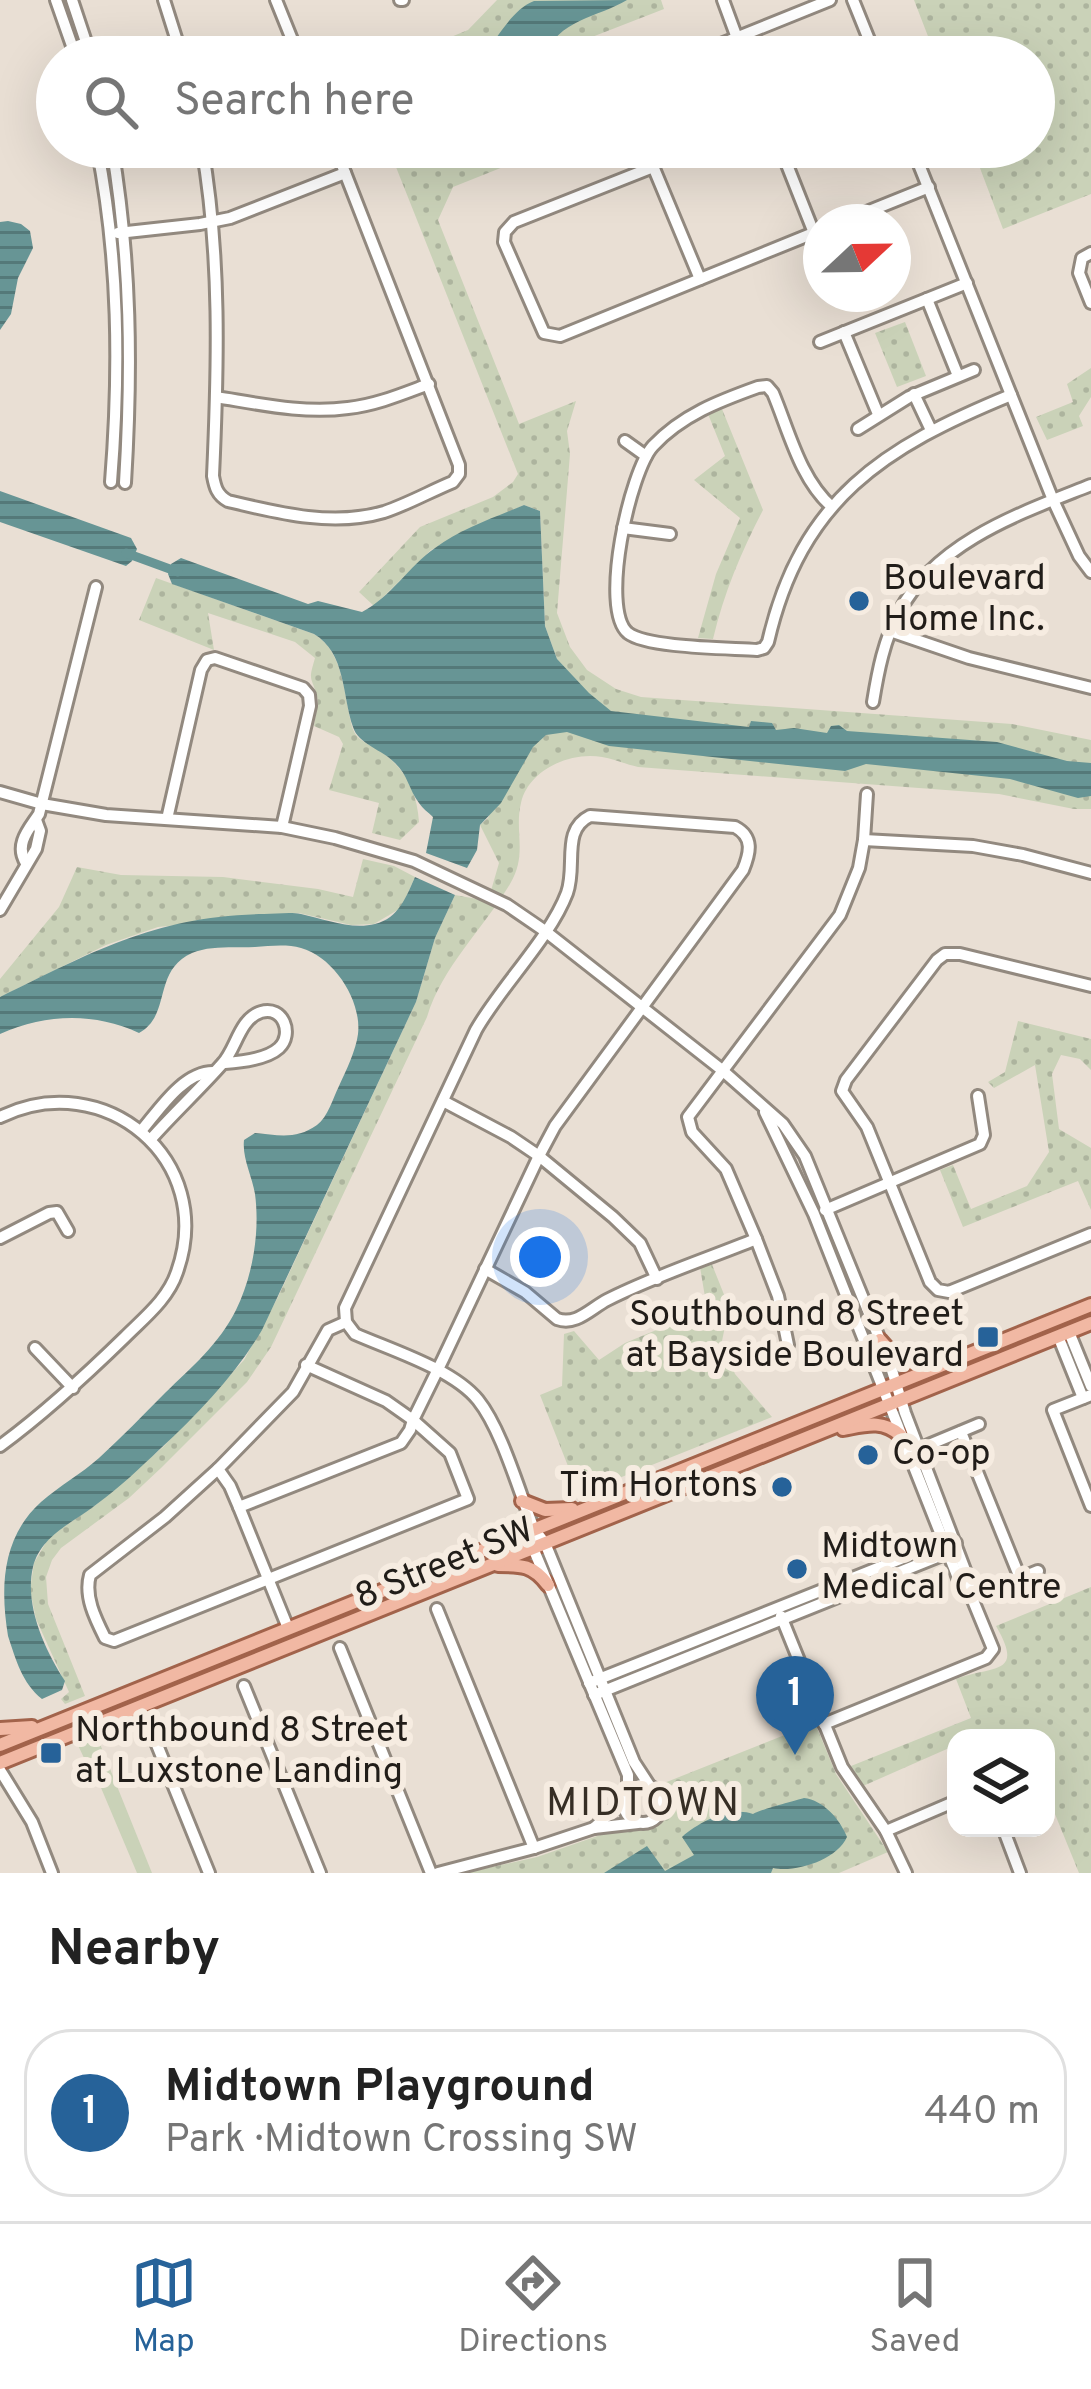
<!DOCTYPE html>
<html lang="en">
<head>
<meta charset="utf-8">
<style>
  body { margin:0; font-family:Overpass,sans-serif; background:#f2f2f2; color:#222 }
  .controls { position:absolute; right:36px; bottom:36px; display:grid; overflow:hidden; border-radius:24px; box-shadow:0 12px 48px #0002 }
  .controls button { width:108px; height:108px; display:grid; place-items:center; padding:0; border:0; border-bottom:3px solid #e0e0e0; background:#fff; color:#222; font:60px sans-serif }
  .compass { position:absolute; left:803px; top:204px; width:108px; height:108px; border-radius:50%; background:#fff; box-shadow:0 12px 48px #0002; rotate:68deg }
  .you { position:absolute; left:540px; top:1257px; width:42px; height:42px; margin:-30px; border:9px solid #fff; border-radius:50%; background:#1a73e8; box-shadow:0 0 0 18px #1a73e833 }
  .badge { display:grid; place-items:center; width:78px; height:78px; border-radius:50%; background:#266299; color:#fff; font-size:39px; font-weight:700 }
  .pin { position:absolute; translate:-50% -99px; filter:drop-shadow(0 3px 6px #0008) }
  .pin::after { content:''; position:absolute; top:63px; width:42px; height:36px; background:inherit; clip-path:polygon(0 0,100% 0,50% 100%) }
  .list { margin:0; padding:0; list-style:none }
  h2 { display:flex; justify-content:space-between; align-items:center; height:156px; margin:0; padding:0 48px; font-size:51px }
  h2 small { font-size:39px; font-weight:400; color:#767676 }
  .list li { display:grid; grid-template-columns:78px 1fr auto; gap:36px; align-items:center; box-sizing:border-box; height:168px; margin:0 24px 24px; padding:0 24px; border:3px solid #e0e0e0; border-radius:48px }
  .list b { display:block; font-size:45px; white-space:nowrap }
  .list p { margin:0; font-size:39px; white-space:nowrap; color:#767676 }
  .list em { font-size:39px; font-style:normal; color:#767676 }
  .icon { flex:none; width:66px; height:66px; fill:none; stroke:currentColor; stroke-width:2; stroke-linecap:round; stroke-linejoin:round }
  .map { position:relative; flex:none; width:1091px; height:1873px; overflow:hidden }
  .search { position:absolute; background:#fff; box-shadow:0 12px 48px #0002; left:36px; right:36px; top:36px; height:132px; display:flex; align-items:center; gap:30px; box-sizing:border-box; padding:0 42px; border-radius:66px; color:#767676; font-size:45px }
  .sheet { height:348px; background:#fff }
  nav { display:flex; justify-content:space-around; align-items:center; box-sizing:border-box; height:168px; border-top:3px solid #e0e0e0; background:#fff; font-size:33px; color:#767676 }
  nav a { display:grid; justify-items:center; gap:6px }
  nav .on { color:#266299 }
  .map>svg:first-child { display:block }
  .green { fill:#cad2b8 }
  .park { fill:url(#park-dots) }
  .water { fill:url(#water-rules) }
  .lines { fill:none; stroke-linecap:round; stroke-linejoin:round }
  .canal { stroke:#679595; stroke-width:9 }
  .minor-casing { stroke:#92897f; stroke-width:16 }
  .major-casing { stroke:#a2634b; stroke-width:18 }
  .minor { stroke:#fff; stroke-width:10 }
  .major { stroke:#f1b8a3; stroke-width:12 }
  .poi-dot { fill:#266299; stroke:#f6ece1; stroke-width:4.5 }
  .labels { text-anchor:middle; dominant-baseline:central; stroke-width:12; stroke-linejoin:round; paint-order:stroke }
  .poi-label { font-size:36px; fill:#211d19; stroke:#f6ece1; text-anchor:start }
  .street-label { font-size:36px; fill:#211d19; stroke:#f6ece1 }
  .neighbourhood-label { font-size:39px; letter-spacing:3px; fill:#362e25; stroke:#f6ece1 }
</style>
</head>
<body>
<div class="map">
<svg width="1091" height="1873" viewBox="0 0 1091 1873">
  <defs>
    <pattern id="park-dots" width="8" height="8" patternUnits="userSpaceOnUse" patternTransform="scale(3)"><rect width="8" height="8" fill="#cad2b8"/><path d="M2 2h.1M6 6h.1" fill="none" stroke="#adb49e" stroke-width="1.8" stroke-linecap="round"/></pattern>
    <pattern id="water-rules" width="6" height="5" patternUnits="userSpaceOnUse" patternTransform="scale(3)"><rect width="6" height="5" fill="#679595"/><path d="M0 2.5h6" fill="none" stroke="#547979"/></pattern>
  </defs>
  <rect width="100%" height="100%" fill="#e9dfd4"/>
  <path class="green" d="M114 1731 98 1739 152 1873H137L88 1757 84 1758 77 1743 93 1736Z"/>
  <g class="park">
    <path d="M497 0H661L664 9 574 44 568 57H402L468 30Z"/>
    <path d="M914 0H1091V194L1003 229 972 147H1034V57H936Z"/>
    <path d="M388 147H553L453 187 438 220 519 424 576 401 567 431 570 454 557 613 570 647 587 670 616 689 641 697 1012 724 1091 740V809H1074L999 794 638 767C625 764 614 759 602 757 571 751 528 770 521 803 514 832 528 854 510 884 483 929 442 967 427 1017L271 1347 247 1382 161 1468 129 1498 61 1548 52 1560 46 1577 48 1604 85 1696 65 1704 61 1699 69 1692 36 1619 30 1590 34 1563 49 1537 97 1504 163 1447 244 1360 278 1297 416 1002 435 938 455 895 488 901 499 863 480 825 488 818 557 659 545 626 540 511 524 505 431 550 374 606 359 592 420 527 493 497 513 482 518 474Z"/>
    <path d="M905 322 926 376 897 387 875 333Z"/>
    <path d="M1091 368V397L1079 416 1083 426 1047 440 1036 417 1073 402 1067 384Z"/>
    <path d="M722 409 763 510C741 552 724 593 713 639L698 638 716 574 740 518 694 480 725 456 708 414Z"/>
    <path d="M156 578 314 634C339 649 343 681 348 708 350 717 351 728 356 735 361 742 373 746 380 751 405 768 417 791 419 822L400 840 372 833 379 803 329 790 343 744 339 737 314 726C315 717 319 704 317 696 311 675 308 682 315 658L295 642 208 613 214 650 139 620Z"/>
    <path d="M363 859 394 866 415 877 401 908 374 924 351 925 299 913 158 927 106 945 0 997V979L59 907 77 867 121 875 223 877 318 889 353 897Z"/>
    <path d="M1018 1021 1091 1039V1070L1080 1059 1061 1055 1052 1074 1059 1129 1091 1148V1210L1078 1181 963 1227 940 1170 953 1165 971 1209 1027 1186 1049 1152 1035 1065 994 1088 988 1082 1005 1072Z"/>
    <path d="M711 1262 729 1307 722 1341 735 1374 772 1417 579 1494 540 1395 562 1386 564 1334 574 1331 599 1360 625 1343 707 1309 700 1267Z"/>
    <path d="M1091 1587V1873H1079L1046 1792V1738H956V1745L863 1786 855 1779 851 1766 971 1718 956 1679C993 1665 1025 1676 996 1626Z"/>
    <path d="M815 1723 836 1774 888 1852 839 1873H465L537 1857 606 1833 652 1827 661 1820 668 1807 666 1797 659 1785Z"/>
  </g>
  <g class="water">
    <path d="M627 0C599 17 556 20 545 57H479C499 40 509 11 534 1Z"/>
    <path d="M8 221 21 224 30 231 33 248 18 278 11 314 0 330V222Z"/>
    <path d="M0 491 131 538 137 549 132 561 126 566 0 522Z"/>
    <path d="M524 505 540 511 545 626 557 659 589 693 611 711 749 727 751 721 772 723 776 730 794 728 827 733 831 726 839 725 847 731 997 742 1067 761 1091 763V796L1078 798 1010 779 866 764 845 771 609 746 567 732 546 735 533 747 501 803 480 825 477 850 467 868 426 853 433 817C428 812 423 809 419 803 409 790 408 775 395 763 383 750 358 744 353 727 342 695 346 653 314 634L172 584 168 574 171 564 181 558 308 604 318 601 362 612C391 597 409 566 435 548 462 528 494 518 524 505Z"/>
    <path d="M415 877 455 895 435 938 416 1002 262 1330C236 1374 198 1414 160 1449 140 1468 119 1488 97 1504 73 1523 41 1535 33 1567 24 1605 45 1650 65 1681L62 1690 42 1699C22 1683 16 1660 8 1636 0 1587 2 1537 41 1502 59 1486 81 1474 99 1458 122 1437 143 1415 165 1393 192 1367 219 1344 236 1310 253 1275 260 1232 255 1194 252 1176 242 1158 244 1140L255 1133C278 1135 296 1140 317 1125 328 1117 333 1098 339 1086 346 1071 356 1050 358 1034 362 1001 334 957 301 948 287 944 270 946 255 947 235 948 211 945 192 953 152 971 172 1015 139 1033 93 1012 46 1014 0 1034V997C94 951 156 916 264 914 276 914 290 912 301 914 324 919 351 930 375 924 399 918 406 897 415 877Z"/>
    <path d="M804 1798C823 1800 840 1819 847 1837 837 1860 795 1873 773 1868L771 1873H604L647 1846 665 1871 694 1855 682 1837C699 1822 730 1806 753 1814 759 1810 794 1801 804 1798Z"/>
  </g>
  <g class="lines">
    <path class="canal" d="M126 553 178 572"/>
    <defs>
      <g id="minor">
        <path d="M56 0 76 57"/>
        <path d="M72 0 91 57"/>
        <path d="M164 0 182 57"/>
        <path d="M276 0 299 57"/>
        <path d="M400 0H403"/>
        <path d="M723 0 744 57"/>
        <path d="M853 0 876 57"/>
        <path d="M689 57 830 0"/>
        <path d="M97 147C119 259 120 369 111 482"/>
        <path d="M112 147C131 261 132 368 125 483"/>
        <path d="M202 147C221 256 218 366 213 476 215 487 217 495 228 501 278 513 333 527 384 512 408 504 431 491 453 482L459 474V465L335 147"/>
        <path d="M645 147 700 279"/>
        <path d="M780 147 814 233"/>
        <path d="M912 147 1053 500 1079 556 1091 572"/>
        <path d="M653 167 514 222 505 232 504 242 544 333 560 336 821 230"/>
        <path d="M842 222 929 187"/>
        <path d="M118 233 200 224 230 218 345 173"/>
        <path d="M1091 253 1082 258 1079 273 1091 303"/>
        <path d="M927 299 958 376"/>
        <path d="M844 332 878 414"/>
        <path d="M820 342 967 283"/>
        <path d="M914 394 931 430"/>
        <path d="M216 397C260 404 304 414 348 408 376 405 402 394 429 384"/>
        <path d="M858 429 909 397 974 370"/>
        <path d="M625 441 646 456"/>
        <path d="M832 507C800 479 789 431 773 393L767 386 758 387C719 401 682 415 653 446 630 471 599 609 628 633 647 648 730 648 757 650L764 648 768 642C801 499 884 447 1011 395"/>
        <path d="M623 528 670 534"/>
        <path d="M890 631 969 658 1091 688"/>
        <path d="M873 702C878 671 884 640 899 612 937 541 1021 513 1091 485"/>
        <path d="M0 792 42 804 106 815 282 827 335 838 414 861 507 905 545 931 722 1070 783 1124 805 1156 891 1367 905 1413 970 1583 972 1598 993 1649 986 1658 824 1724"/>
        <path d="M167 819 201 670 207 660 215 658 303 688 309 695 310 706 282 827"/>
        <path d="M864 840 973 846 1023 855 1091 873"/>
        <path d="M26 863C14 844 30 828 39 814L96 587"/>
        <path d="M0 910 36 849 40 831 36 820"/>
        <path d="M1091 986 960 954H945L937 960 846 1080 842 1091 867 1127 930 1282 938 1290 949 1292 1091 1234"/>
        <path d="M443 1101 511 1137 539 1156 613 1217 640 1243 657 1279"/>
        <path d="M765 1112 814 1214 962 1588 972 1598"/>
        <path d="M0 1117C104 1066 217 1160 177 1272 168 1299 145 1317 125 1337 85 1376 45 1413 0 1446"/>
        <path d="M141 1131C159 1110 183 1072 213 1072"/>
        <path d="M151 1139C174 1113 200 1089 222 1064 236 1050 239 1019 261 1012 283 1005 294 1034 279 1048 267 1059 240 1062 225 1063"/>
        <path d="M825 1210 980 1144 984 1135 978 1096"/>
        <path d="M0 1238 49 1213 57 1212 68 1231"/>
        <path d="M756 1239 778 1296 788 1345"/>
        <path d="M485 1269 525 1292 557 1319C576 1326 590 1309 607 1300 654 1276 707 1259 756 1239L726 1169 692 1132 688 1117 840 915 859 868 864 840 867 794"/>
        <path d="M1069 1332 1091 1386"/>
        <path d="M1058 1336 1083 1398"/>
        <path d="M35 1348 73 1388"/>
        <path d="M1091 1395 1053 1410 1091 1506"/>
        <path d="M961 1432 1020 1578"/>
        <path d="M919 1449 979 1424"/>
        <path d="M218 1469 165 1517 90 1575C84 1596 95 1618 105 1638L114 1641 468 1499 450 1453 413 1420 443 1359 539 1156 555 1126 743 870C750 853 754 837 735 827L590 816C561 830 577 865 567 893 550 938 501 986 476 1030L345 1308 346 1322 355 1334C391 1350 453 1369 478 1400 502 1430 519 1492 534 1529L545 1543 634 1762 649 1785"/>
        <path d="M239 1507 230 1486 218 1469 293 1392 328 1330 346 1322"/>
        <path d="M534 1529 533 1548 628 1775V1792"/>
        <path d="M972 1598 1038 1571"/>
        <path d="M437 1609 534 1848"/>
        <path d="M781 1616 842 1767 886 1831 906 1873"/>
        <path d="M288 1628 239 1507 401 1443 410 1430 413 1420 386 1401 306 1365"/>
        <path d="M340 1648 431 1873"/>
        <path d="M589 1683 943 1542 956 1543 947 1553 594 1695"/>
        <path d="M244 1686 320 1873"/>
        <path d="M149 1725 209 1873"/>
        <path d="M0 1770 32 1822 52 1873"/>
        <circle cx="643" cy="1804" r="19"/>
        <path d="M594 1828 622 1802"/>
        <path d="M1003 1828 1020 1873"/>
        <path d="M886 1831 956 1801"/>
        <path d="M438 1873 534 1848 594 1828 638 1823"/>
      </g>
      <g id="major">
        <path d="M880 1340C900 1364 906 1364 937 1363"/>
        <path d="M843 1429C865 1425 882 1419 900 1435"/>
        <path d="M522 1501 545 1510 572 1509"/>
        <path d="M498 1565C522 1565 533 1565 548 1585"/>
        <path d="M0 1729 32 1727"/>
        <path d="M0 1745 1091 1305"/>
        <path d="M0 1763 1091 1323"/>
      </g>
    </defs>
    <use href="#minor" class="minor-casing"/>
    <use href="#major" class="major-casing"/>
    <use href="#minor" class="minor"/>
    <use href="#major" class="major"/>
  </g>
  <g class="poi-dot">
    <circle cx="859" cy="601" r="12"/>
    <rect x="976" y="1325" width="24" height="24" rx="6"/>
    <circle cx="868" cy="1455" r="12"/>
    <circle cx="782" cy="1487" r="12"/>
    <circle cx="797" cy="1569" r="12"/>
    <rect x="39" y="1741" width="24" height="24" rx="6"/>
  </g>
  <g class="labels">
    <g class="poi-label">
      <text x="883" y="580">Boulevard<tspan x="883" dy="41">Home Inc.</tspan></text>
      <text x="964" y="1316" text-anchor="end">Southbound 8 Street<tspan x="964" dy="41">at Bayside Boulevard</tspan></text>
      <text x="892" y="1455">Co-op</text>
      <text x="758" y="1487" text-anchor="end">Tim Hortons</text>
      <text x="821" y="1548">Midtown<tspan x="821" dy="41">Medical Centre</tspan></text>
      <text x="75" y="1732">Northbound 8 Street<tspan x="75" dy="41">at Luxstone Landing</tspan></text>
    </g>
    <g class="street-label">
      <text transform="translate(445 1565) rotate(-22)">8 Street SW</text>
    </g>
    <g class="neighbourhood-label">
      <text x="644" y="1805">MIDTOWN</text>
    </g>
  </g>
</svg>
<div class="controls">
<button><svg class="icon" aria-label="layers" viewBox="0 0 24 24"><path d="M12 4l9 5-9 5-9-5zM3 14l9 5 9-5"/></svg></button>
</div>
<svg class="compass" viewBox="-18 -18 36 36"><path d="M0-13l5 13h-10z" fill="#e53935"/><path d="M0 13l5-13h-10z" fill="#767676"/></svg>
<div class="you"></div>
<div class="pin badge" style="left:795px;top:1755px">1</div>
<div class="search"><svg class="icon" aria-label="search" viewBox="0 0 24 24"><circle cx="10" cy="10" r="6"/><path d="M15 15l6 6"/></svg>Search here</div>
</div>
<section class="sheet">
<h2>Nearby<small></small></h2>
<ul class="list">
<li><span class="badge">1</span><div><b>Midtown Playground</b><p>Park · Midtown Crossing SW</p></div><em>440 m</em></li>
</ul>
</section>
<nav>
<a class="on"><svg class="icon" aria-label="map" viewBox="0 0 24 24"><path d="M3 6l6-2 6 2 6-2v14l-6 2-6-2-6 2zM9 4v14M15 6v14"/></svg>Map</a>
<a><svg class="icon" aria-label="directions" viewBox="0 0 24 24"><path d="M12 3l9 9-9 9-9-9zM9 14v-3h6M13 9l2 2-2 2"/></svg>Directions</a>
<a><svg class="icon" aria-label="saved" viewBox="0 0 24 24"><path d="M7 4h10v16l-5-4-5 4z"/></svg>Saved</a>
</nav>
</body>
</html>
